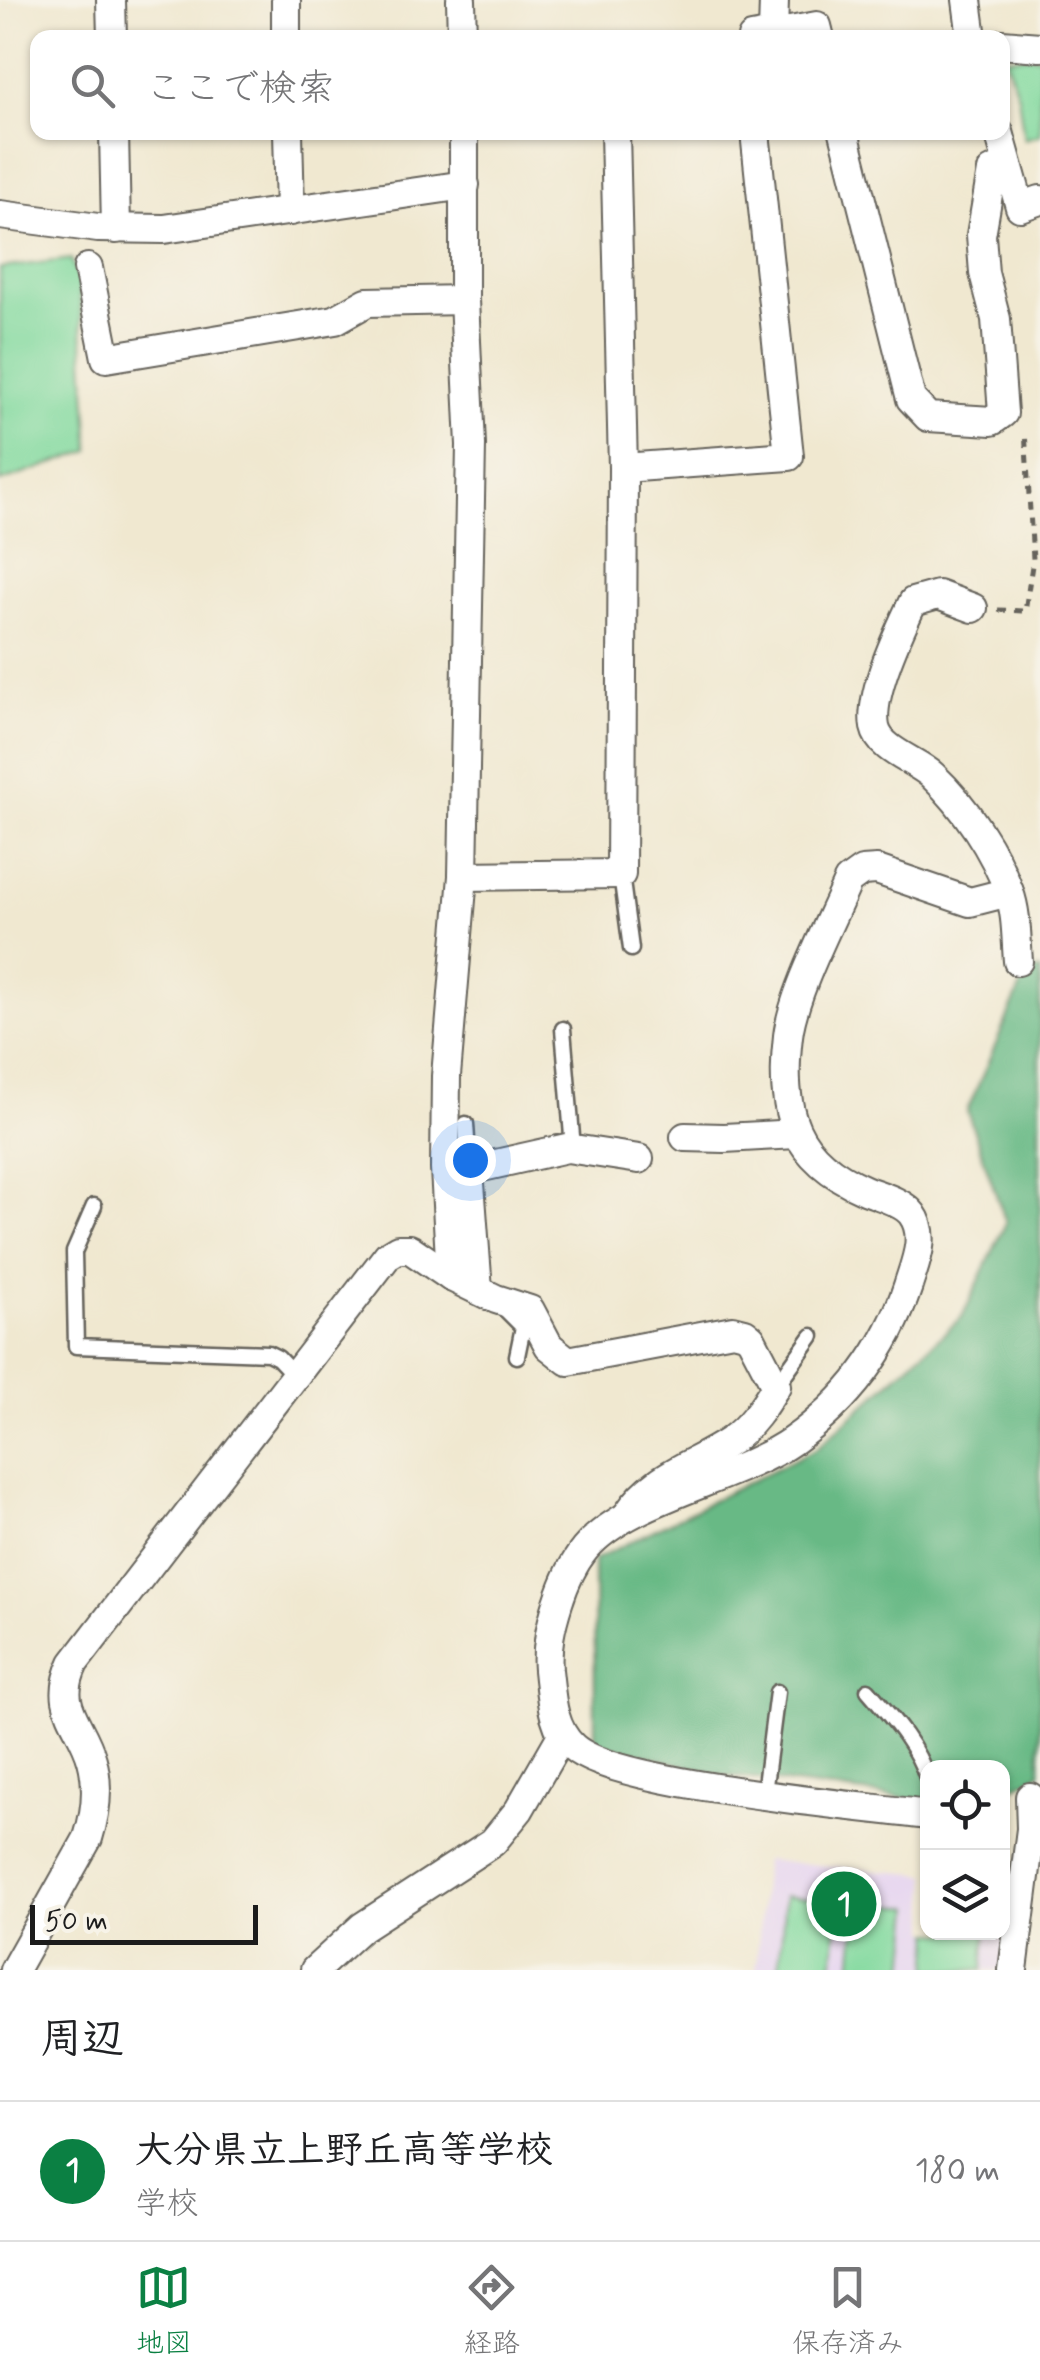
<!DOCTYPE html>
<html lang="ja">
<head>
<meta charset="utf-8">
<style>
  body { margin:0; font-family:Mynerve,"Klee One",sans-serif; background:#f2f2f2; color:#202124 }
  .controls { position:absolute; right:30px; bottom:30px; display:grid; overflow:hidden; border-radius:20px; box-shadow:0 2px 8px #0004 }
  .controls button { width:90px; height:90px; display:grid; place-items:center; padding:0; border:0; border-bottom:2px solid #e0e0e0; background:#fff; color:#202124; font:50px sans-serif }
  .scale { position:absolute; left:30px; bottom:25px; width:228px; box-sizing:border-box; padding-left:10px; border:5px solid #1c1c1c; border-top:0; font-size:28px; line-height:35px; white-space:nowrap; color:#1c1c1c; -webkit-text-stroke:8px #f7f3e8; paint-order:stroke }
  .you { position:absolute; left:470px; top:1160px; width:35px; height:35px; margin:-25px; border:8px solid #fff; border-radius:50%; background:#1a73e8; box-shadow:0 0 0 15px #1a73e833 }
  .badge { display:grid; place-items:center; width:65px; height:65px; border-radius:50%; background:#0b8043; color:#fff; font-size:32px; font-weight:700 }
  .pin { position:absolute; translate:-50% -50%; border:5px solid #fff; box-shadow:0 2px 10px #0006 }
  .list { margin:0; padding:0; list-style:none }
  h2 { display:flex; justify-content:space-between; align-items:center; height:130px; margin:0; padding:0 40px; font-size:42px }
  h2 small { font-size:32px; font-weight:400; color:#757577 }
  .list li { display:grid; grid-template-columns:65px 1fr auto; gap:30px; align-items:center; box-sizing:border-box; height:140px; padding:0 40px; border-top:2px solid #e0e0e0 }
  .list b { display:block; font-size:38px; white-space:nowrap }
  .list p { margin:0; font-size:32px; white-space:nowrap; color:#757577 }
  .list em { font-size:32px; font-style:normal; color:#757577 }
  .icon { flex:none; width:55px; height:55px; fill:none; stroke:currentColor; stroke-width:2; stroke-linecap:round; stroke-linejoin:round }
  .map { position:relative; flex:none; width:1040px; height:1970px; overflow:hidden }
  .search { position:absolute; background:#fff; box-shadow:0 2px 8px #0004; left:30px; right:30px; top:30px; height:110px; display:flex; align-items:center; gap:25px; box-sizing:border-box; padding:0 35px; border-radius:20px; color:#757577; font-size:38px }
  .sheet { height:270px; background:#fff }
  nav { display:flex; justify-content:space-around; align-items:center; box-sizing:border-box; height:140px; border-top:2px solid #e0e0e0; background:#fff; font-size:28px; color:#757577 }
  nav a { display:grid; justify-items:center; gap:5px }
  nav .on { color:#0b8043 }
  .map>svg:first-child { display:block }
  .built { fill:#e5d3f1 }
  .green { fill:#81d99e; stroke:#4e7a5d; stroke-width:2.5 }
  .forest { fill:#68b985; stroke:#426a50; stroke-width:2.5 }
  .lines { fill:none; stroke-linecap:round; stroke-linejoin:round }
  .lane-casing { stroke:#66635b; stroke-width:19 }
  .street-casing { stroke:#66635b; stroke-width:32 }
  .path { stroke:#66635b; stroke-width:5; stroke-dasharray:8 8; stroke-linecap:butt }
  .lane { stroke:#fff; stroke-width:14 }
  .street { stroke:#fff; stroke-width:28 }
</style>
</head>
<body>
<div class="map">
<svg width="1040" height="1970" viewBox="0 0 1040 1970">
  <rect width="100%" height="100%" fill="#f7f3e8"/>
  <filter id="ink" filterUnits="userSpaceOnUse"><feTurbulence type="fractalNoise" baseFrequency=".01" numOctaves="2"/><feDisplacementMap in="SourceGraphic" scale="20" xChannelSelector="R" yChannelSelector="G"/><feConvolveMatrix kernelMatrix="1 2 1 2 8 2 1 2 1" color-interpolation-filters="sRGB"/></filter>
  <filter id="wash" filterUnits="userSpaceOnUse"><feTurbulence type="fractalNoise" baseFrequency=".0048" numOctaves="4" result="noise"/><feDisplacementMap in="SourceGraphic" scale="40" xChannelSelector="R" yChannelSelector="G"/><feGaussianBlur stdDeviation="2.25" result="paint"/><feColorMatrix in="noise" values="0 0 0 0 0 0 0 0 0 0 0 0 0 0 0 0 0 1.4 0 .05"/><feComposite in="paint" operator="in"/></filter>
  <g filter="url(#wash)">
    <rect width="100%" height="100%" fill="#f0e8d0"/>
    <path class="built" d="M765 1860 927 1875 928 1932H1002L1003 1882 1019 1884 1008 1970H756Z"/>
    <g class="green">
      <path d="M1040 56V135L1024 139 1018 96 1005 57Z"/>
      <path d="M71 259 79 281 90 451 0 482V268Z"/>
      <path d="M785 1896 839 1901 833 1970H779Z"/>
      <path d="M858 1902 912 1907 906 1970H852Z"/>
      <path d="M932 1933H986L983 1970H929Z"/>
    </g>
    <path class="forest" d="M1028 970 1040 971V1773L1003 1793 1002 1768H928L927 1801 721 1775 595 1742 594 1560 817 1448 962 1317 1006 1223 967 1111Z"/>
  </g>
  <g filter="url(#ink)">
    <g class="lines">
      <defs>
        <g id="lane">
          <path d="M621 874 631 949"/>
          <path d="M563 1029 573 1148"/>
          <path d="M466 1124 469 1170"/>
          <path d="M94 1206 74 1252 76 1346 268 1353 278 1358 294 1375"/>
          <path d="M503 1307 523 1327 517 1356"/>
          <path d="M777 1385 812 1336"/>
          <path d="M868 1690C892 1718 916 1744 928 1780"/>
          <path d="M764 1793 777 1692"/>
        </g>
        <g id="street">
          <path d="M111 0 112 38"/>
          <path d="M286 0V38"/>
          <path d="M461 0 462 38"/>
          <path d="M967 0 972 38"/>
          <path d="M773 34 774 0"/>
          <path d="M752 38 817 26 820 38"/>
          <path d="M1002 44 1040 47"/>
          <path d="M114 132 116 229"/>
          <path d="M288 132 290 211"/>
          <path d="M844 132 911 399 928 417 992 421 1003 413 996 319 984 273 981 235 992 171 1007 165"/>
          <path d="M999 132 1020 207 1040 200"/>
          <path d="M0 215 98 228 164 229 465 185"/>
          <path d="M88 268 106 358 335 320 367 302 464 300"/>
          <path d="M623 468 789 456 755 132"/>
          <path d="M973 608 938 595 913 602C899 631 869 694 875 727 880 751 916 760 933 776 964 805 995 851 1009 892 1017 914 1016 938 1018 961"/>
          <path d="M463 876 621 874 623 468 615 132"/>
          <path d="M685 1137 724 1138 797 1134"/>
          <path d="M451 1277 445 1169 446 1076 463 876 471 445 464 300V132"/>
          <path d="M478 1290 469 1170 567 1148 639 1159"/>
          <path d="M928 1815C861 1806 614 1785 573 1747 552 1728 551 1696 548 1670 546 1646 551 1625 558 1603 564 1584 572 1565 585 1549 628 1498 736 1480 792 1441 847 1402 887 1350 908 1286 915 1263 928 1236 912 1214 902 1201 879 1196 865 1190 793 1159 779 1111 788 1036 793 993 830 923 848 881L862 871 877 870 970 902 1009 892"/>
          <path d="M14 1970 88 1838C96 1813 99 1786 92 1760 81 1721 53 1707 74 1663L388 1255 398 1249H410L451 1277 496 1299 530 1310 549 1346 568 1361 733 1330 745 1333 751 1338 776 1386C763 1407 751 1426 730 1441 693 1466 654 1474 628 1514"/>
          <path d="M315 1970 362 1927 493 1842 519 1810 562 1735"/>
          <path d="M1013 1970 1031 1829 1030 1797"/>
        </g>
      </defs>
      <use href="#lane" class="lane-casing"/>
      <use href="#street" class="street-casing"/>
      <path class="path" d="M998 610 1025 611 1033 559 1025 431"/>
      <use href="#lane" class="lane"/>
      <use href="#street" class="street"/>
    </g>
  </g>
</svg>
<div class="controls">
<button><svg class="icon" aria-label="locate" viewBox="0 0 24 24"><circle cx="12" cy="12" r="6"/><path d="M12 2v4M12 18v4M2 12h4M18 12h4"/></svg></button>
<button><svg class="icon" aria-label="layers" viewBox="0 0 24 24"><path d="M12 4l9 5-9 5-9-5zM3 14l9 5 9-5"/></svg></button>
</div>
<div class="scale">50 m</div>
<div class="you"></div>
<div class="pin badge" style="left:844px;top:1904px">1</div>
<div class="search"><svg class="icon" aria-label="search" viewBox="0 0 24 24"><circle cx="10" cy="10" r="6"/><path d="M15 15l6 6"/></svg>ここで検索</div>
</div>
<section class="sheet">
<h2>周辺<small></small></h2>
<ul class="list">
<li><span class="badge">1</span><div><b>大分県立上野丘高等学校</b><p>学校</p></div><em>180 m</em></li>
</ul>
</section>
<nav>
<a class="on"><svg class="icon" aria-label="map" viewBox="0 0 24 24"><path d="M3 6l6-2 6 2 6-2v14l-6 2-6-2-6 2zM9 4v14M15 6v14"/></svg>地図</a>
<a><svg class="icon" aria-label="directions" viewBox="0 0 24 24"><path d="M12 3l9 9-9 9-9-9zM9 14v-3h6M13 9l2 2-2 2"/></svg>経路</a>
<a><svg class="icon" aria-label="saved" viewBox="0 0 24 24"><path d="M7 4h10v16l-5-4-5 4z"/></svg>保存済み</a>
</nav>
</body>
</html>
